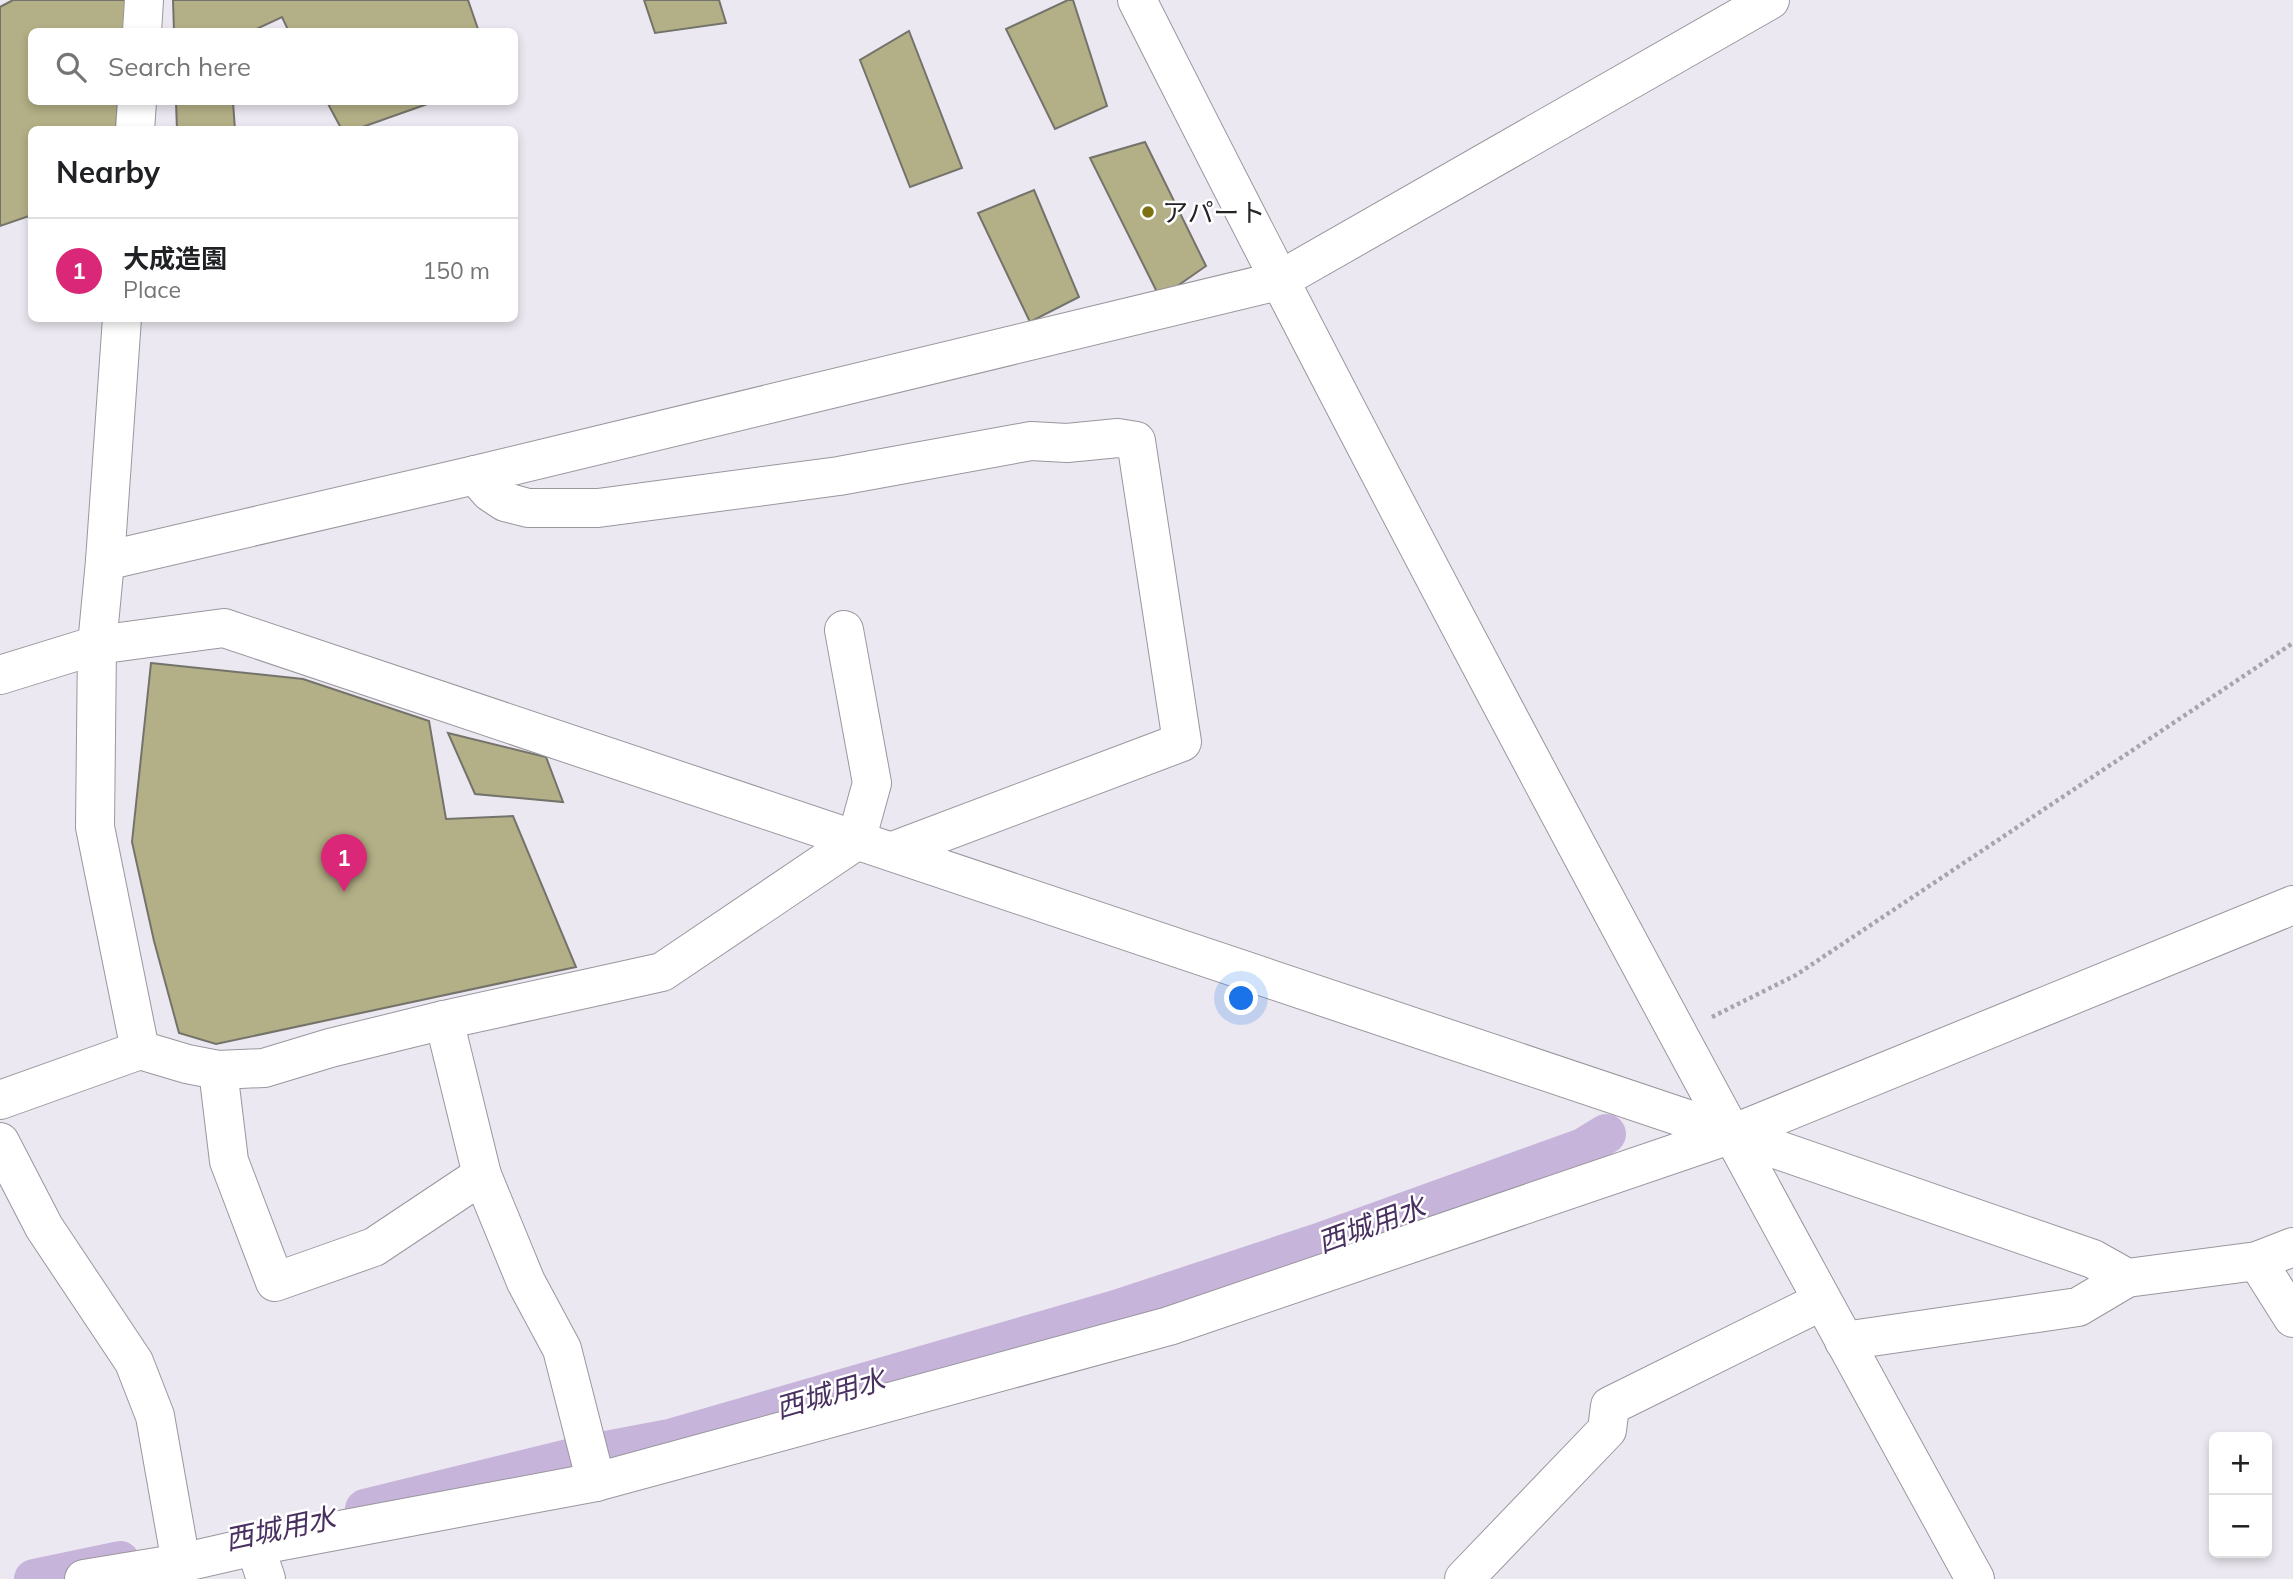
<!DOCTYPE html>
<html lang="en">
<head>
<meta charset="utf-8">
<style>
  body { margin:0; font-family:Mulish,"Noto Sans JP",sans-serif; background:#f6f6f6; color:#202124 }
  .controls { position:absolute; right:21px; bottom:21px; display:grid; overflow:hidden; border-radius:10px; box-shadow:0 4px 10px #0003 }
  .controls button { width:63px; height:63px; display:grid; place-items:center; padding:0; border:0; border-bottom:2px solid #e0e0e0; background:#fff; color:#202124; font:35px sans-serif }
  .you { position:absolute; left:1242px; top:999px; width:24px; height:24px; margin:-18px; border:5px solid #fff; border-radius:50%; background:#1a73e8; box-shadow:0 0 0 10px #1a73e833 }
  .badge { display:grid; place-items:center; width:46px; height:46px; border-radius:50%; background:#db2777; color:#fff; font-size:23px; font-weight:700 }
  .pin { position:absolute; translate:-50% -58px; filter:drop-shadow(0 2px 4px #0008) }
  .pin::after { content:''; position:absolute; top:37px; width:24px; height:21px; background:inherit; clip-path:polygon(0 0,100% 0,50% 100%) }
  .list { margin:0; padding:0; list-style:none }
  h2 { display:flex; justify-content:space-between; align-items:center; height:91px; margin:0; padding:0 28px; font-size:30px }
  h2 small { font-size:23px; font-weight:400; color:#757577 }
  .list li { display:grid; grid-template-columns:46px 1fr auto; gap:21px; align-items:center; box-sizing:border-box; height:105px; padding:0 28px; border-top:2px solid #e0e0e0 }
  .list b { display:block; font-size:26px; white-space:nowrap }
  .list p { margin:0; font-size:23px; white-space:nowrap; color:#757577 }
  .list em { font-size:23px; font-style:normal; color:#757577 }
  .icon { flex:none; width:38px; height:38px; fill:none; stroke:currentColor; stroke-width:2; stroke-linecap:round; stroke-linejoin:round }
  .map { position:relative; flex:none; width:2293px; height:1579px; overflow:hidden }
  .search { position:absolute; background:#fff; box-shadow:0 4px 10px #0003; left:28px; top:28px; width:490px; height:77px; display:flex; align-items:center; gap:18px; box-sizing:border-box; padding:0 24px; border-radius:10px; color:#757577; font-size:26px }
  .panel { position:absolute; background:#fff; box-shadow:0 4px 10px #0003; left:28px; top:126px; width:490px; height:196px; border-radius:10px }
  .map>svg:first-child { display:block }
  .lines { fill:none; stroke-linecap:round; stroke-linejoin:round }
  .canal { stroke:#c6b4da; stroke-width:40 }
  .building { fill:#b3af86; stroke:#74736b; stroke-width:2 }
  .minor-casing { stroke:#9a969e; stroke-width:40 }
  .path { stroke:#a7a4ab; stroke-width:4.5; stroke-dasharray:3.5 3.5; stroke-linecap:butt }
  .minor { stroke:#fff; stroke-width:38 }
  .poi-dot { fill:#7c7213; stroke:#fff; stroke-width:2.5 }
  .labels { text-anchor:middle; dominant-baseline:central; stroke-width:5; stroke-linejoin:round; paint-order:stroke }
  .poi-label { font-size:26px; fill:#252326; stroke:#fff; text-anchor:start }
  .water-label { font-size:28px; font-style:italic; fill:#493060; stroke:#fff }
</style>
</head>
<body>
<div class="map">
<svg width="2293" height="1579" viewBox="0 0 2293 1579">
  <rect width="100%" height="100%" fill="#ece8f1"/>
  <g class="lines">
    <g class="canal">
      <path d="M365 1509 585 1455 670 1439 1116 1310 1319 1243 1583 1148 1606 1134"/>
      <path d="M34 1579 120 1561"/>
    </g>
  </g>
  <g class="building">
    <path d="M13 0H125L126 4 124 32H32V102H118L116 130H32V215L0 226V7Z"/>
    <path d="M173 0H468L479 32H289L282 17 250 32H174Z"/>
    <path d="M644 0H719L726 23 655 33Z"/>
    <path d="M1068 0H1073L1107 106 1055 129 1006 29Z"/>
    <path d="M909 31 962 168 910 187 860 60Z"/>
    <path d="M176 102H233L235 130H177Z"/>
    <path d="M327 102H433L354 130H342Z"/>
    <path d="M1145 142 1206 266 1160 298 1090 158Z"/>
    <path d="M1034 190 1079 297 1030 322 978 213Z"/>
    <path d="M151 663 303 679 429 721 446 819 513 816 576 967 216 1044 179 1033 154 941 132 842Z"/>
    <path d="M448 733 546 757 563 802 475 794Z"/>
  </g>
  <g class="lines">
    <defs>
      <g id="minor">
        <path d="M1137 0C1405 532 1688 1057 1975 1579"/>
        <path d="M142 32 144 0"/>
        <path d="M135 130 137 102"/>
        <path d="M122 318 105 561 97 645 95 827 140 1050 187 1064 218 1070 264 1068 330 1048 444 1020 662 972 856 841 872 783 844 630"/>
        <path d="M475 475 490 492 505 502 513 504 528 508H598L839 476 1031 441 1067 443 1118 438 1136 441 1182 742 893 851"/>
        <path d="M105 561 475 475 1278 281 1770 0"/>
        <path d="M0 675 97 645 224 628 1732 1134 2093 1259 2127 1278 2257 1261 2293 1247"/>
        <path d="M444 1020 482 1175"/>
        <path d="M218 1070 229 1161 275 1282 374 1247 482 1175 526 1282 562 1349 596 1482"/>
        <path d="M0 1100 140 1050"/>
        <path d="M0 1142 44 1227 134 1362 155 1416 181 1563"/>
        <path d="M2257 1261 2293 1318"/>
        <path d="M1844 1341 2078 1307 2127 1278"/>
        <path d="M255 1546 266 1579"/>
        <path d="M84 1579 181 1563 255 1546 596 1482 1169 1326 1732 1134 2293 905"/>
        <path d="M1464 1579 1607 1430 1610 1406 1822 1301"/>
      </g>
    </defs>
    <use href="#minor" class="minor-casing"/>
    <path class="path" d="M1712 1017 1796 975 2293 643"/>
    <use href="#minor" class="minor"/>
  </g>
  <circle class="poi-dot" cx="1148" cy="212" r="7"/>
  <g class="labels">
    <g class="poi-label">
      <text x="1162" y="212">アパート</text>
    </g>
    <g class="water-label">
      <text transform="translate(1371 1224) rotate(-20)">西城用水</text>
      <text transform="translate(830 1393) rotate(-16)">西城用水</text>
      <text transform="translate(280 1528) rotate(-12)">西城用水</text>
    </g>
  </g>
</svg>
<div class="controls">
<button>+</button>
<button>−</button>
</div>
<div class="you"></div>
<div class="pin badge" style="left:344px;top:892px">1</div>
<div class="search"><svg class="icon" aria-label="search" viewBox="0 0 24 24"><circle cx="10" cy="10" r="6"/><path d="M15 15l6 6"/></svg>Search here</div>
<section class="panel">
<h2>Nearby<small></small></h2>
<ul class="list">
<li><span class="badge">1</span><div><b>大成造園</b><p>Place</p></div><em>150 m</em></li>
</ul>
</section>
</div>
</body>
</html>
